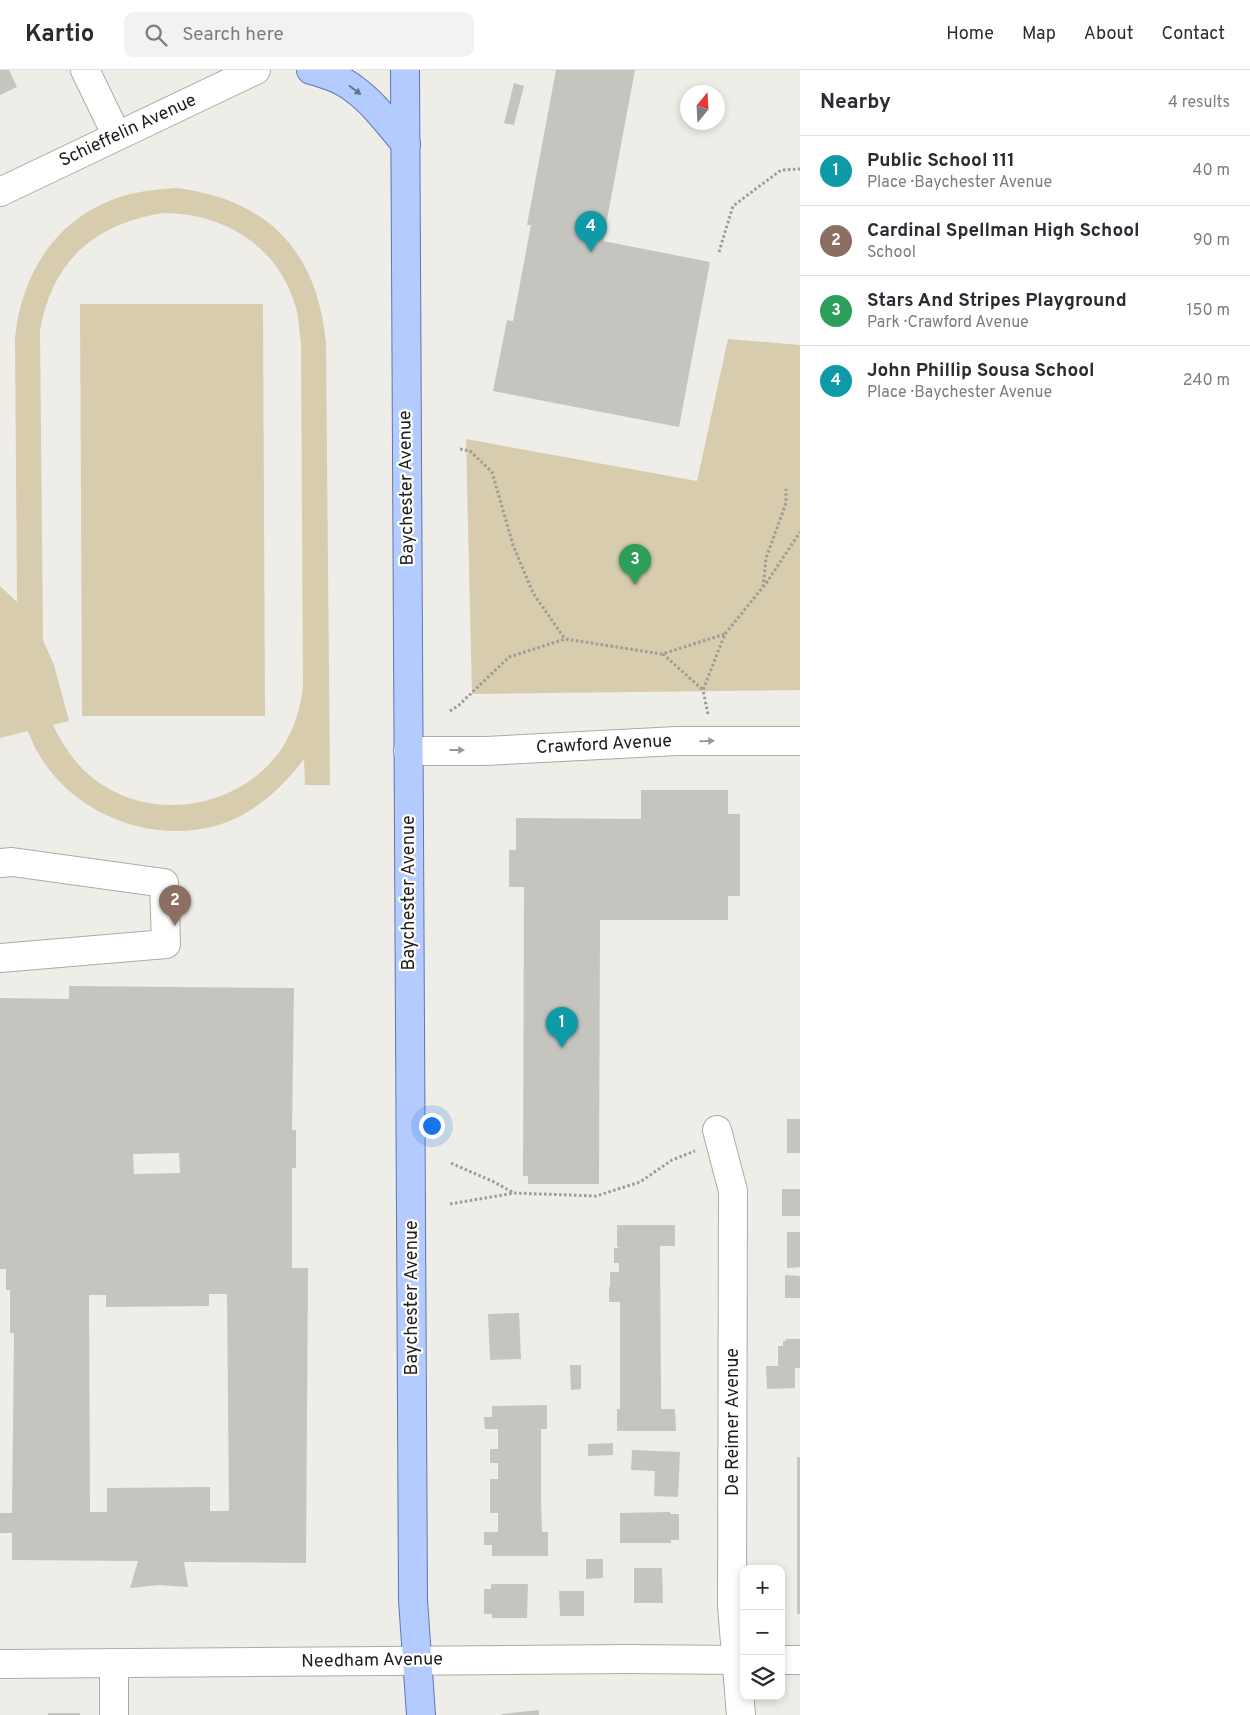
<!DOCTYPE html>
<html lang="en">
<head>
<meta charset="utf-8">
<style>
  body { margin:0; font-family:Overpass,sans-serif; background:#f2f2f3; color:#2b2b33 }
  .controls { position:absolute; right:15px; bottom:15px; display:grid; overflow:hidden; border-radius:10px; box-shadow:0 2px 8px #0003 }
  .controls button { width:45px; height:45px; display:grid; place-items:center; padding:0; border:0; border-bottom:1px solid #e1e1e2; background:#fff; color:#2b2b33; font:25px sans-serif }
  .compass { position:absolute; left:680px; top:15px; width:45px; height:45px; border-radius:50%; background:#fff; box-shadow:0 2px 8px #0003; rotate:18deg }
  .you { position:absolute; left:431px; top:1055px; width:18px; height:18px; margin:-12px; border:4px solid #fff; border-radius:50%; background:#1a73e8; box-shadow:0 0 0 8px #1a73e833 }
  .badge { display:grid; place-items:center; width:32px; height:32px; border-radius:50%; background:#db2777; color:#fff; font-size:16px; font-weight:700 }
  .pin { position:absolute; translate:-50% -41px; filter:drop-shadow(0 1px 2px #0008) }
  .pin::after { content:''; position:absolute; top:26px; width:18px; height:15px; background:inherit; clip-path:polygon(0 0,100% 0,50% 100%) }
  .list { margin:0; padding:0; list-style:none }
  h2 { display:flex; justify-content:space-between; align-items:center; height:65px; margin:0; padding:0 20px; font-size:21px }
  h2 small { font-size:16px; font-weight:400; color:#7c7c81 }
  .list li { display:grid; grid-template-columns:32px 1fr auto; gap:15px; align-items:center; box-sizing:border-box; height:70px; padding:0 20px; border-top:1px solid #e1e1e2 }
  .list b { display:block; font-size:19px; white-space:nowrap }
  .list p { margin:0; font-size:16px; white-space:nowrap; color:#7c7c81 }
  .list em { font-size:16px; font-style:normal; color:#7c7c81 }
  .icon { flex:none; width:28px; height:28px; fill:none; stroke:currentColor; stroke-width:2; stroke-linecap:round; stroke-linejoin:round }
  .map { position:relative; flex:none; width:800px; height:1645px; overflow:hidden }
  header { display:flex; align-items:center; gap:30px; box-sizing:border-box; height:70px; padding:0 25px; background:#fff; border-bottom:1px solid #e1e1e2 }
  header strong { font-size:24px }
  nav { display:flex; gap:28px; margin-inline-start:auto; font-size:18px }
  .search { width:350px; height:45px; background:#f2f2f3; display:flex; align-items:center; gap:12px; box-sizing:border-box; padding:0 18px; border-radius:10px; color:#7c7c81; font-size:19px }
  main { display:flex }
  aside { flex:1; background:#fff }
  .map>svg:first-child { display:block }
  .green { fill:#d8ccae; fill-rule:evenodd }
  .building { fill:#c6c4bf; fill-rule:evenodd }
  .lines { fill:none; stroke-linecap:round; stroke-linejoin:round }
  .minor-casing { stroke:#adaba6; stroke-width:30 }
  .major-casing { stroke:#5e77af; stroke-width:30 }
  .path { stroke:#9c9b97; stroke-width:3; stroke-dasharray:2.5 2.5; stroke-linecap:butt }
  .minor { stroke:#fff; stroke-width:28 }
  .major { stroke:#b3cbfe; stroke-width:28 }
  .oneway { fill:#68748c }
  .oneway2 { fill:#999998 }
  .labels { text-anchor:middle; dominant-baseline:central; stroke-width:4.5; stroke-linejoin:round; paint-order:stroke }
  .street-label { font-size:18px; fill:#1d1d1b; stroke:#fff }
</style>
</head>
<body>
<header>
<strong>Kartio</strong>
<div class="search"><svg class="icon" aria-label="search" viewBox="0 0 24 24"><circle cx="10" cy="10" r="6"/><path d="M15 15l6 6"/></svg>Search here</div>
<nav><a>Home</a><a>Map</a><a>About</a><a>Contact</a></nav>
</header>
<main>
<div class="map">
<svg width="800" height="1645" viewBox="0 0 800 1645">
  <rect width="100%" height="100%" fill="#efede8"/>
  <g class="green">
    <path d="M177 118C269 130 317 181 326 273L330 715H305L304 689C280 721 247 750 207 758 134 773 53 732 28 661L0 668V516L17 532 15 268C22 197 63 139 135 123 149 120 163 119 177 118ZM163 143C224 143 279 176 296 238 299 249 299 261 301 272L303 618C300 639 294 660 282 678 241 739 152 754 94 709 76 695 63 676 53 655L69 651 54 595 43 570 40 261C52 191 94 154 163 143Z"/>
    <path d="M80 234H263L265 646H82Z"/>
    <path d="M728 269 800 275V620L472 624 466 369 697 411Z"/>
  </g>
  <g class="building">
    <path d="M0 0H9L17 17 0 25Z"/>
    <path d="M556 0H635L603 171 710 192 679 357 493 321 507 250 513 251 531 155H527Z"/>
    <path d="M514 13 524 16 514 55 504 53Z"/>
    <path d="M641 720H728V744H740V826H728V850H600L599 1114H528V1106H523L524 817H509V780H516V748L641 749Z"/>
    <path d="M69 916 294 918 292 1060H296V1098H292V1198H308L306 1493 184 1492 188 1517 159 1515 130 1518 138 1491 12 1490V1463H0V1443H12L14 1263H10V1220H6V1199H0V928L69 929ZM179 1083 180 1103 134 1104 133 1084ZM209 1224H227L229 1441H210V1417L107 1418V1442H90L89 1225H106V1237L209 1236Z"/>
    <rect x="787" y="1049" width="13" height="34"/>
    <rect x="782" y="1119" width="18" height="27"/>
    <path d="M617 1155H675V1176H660L661 1320V1339H675L676 1361H617V1339H620V1232H609V1217H610V1202H619V1193H614V1178H619L617 1176Z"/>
    <path d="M787 1162H800V1197L787 1198Z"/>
    <path d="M785 1205 800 1206V1228H785Z"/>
    <path d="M519 1243 521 1289 490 1290 488 1244Z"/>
    <path d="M786 1269H800V1298H795V1318L767 1319 766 1296H778V1276H783V1271H786Z"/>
    <path d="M570 1295H581V1319L571 1320Z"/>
    <path d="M547 1335V1359H541V1428L542 1462H548V1486H492V1475H484V1462H498V1443H490V1409H498V1393H490V1379H498V1359H485L484 1347H492V1336Z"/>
    <path d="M613 1373V1385L588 1386V1374Z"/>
    <path d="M632 1380 680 1382 678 1427 654 1426 655 1401 631 1400Z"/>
    <rect x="797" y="1387" width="3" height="157"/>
    <path d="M670 1442V1444H679V1470H671V1473H620V1443Z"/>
    <path d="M586 1489H603V1508L586 1509Z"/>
    <path d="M634 1498H662L663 1533H634Z"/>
    <path d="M491 1514H528L527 1548H492V1544H484V1519H491Z"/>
    <path d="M559 1521H584V1546H560Z"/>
    <path d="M539 1640V1645H502V1644Z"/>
    <rect x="48" y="1643" width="32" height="2"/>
  </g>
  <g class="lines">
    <defs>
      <g id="minor">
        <path d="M85 0 117 66"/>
        <path d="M0 122 256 0"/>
        <path d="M408 681H486L677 671H800"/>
        <path d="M0 793 12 792 164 813 166 874 0 888"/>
        <path d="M717 1060 733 1121 732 1536 741 1645"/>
        <path d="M781 1590H800"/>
        <path d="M114 1593V1645"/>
        <path d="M0 1594 627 1589 744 1590"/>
      </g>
      <g id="major">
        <path d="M311 0C326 4 342 9 354 19 374 33 390 56 406 74"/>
        <path d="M405 0 413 1530 421 1645"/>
      </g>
    </defs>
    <use href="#minor" class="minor-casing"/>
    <use href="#major" class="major-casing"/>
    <g class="path">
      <path d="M719 182 733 136 781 100 800 99"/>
      <path d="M460 379 470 381 492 402 513 475 533 523 565 569"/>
      <path d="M763 517 766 488 786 433V419"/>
      <path d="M663 584 703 620"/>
      <path d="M450 641 458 636 509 587 565 569 662 584 725 564"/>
      <path d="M708 644 703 620 725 564 767 512 800 462"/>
      <path d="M451 1093 494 1112 514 1123"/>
      <path d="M450 1134 514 1123 596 1126 640 1112 672 1090 695 1081"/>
    </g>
    <use href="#minor" class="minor"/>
    <use href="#major" class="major"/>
  </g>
  <defs><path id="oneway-solid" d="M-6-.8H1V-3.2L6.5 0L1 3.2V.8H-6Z" transform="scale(1.25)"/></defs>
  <use class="oneway" href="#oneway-solid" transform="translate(355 20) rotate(37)"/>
  <g class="oneway2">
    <use href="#oneway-solid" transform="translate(707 671) rotate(-1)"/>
    <use href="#oneway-solid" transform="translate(457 680)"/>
  </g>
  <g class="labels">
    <g class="street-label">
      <text transform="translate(128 61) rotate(-25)">Schieffelin Avenue</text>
      <text transform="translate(407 418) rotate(-91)">Baychester Avenue</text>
      <text transform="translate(604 675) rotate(-3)">Crawford Avenue</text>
      <text transform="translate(409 823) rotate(-90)">Baychester Avenue</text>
      <text transform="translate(412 1228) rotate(-90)">Baychester Avenue</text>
      <text transform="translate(733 1352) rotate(-90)">De Reimer Avenue</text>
      <text transform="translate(372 1591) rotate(-1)">Needham Avenue</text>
    </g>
  </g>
</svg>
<div class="controls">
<button>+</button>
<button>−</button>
<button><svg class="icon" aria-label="layers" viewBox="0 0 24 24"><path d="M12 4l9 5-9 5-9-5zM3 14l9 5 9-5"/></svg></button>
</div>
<svg class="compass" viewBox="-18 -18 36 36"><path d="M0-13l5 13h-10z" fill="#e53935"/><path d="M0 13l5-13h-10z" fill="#7c7c81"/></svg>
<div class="you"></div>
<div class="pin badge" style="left:562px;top:978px;background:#0f9aa8">1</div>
<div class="pin badge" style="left:175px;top:856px;background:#8d6e63">2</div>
<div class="pin badge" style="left:635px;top:515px;background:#2e9e5b">3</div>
<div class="pin badge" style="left:591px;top:182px;background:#0f9aa8">4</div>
</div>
<aside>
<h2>Nearby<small>4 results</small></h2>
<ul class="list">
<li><span class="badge" style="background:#0f9aa8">1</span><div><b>Public School 111</b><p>Place · Baychester Avenue</p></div><em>40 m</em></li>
<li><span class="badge" style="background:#8d6e63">2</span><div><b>Cardinal Spellman High School</b><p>School</p></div><em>90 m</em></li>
<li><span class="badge" style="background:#2e9e5b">3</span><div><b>Stars And Stripes Playground</b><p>Park · Crawford Avenue</p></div><em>150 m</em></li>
<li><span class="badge" style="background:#0f9aa8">4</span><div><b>John Phillip Sousa School</b><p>Place · Baychester Avenue</p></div><em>240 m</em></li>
</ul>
</aside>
</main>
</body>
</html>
